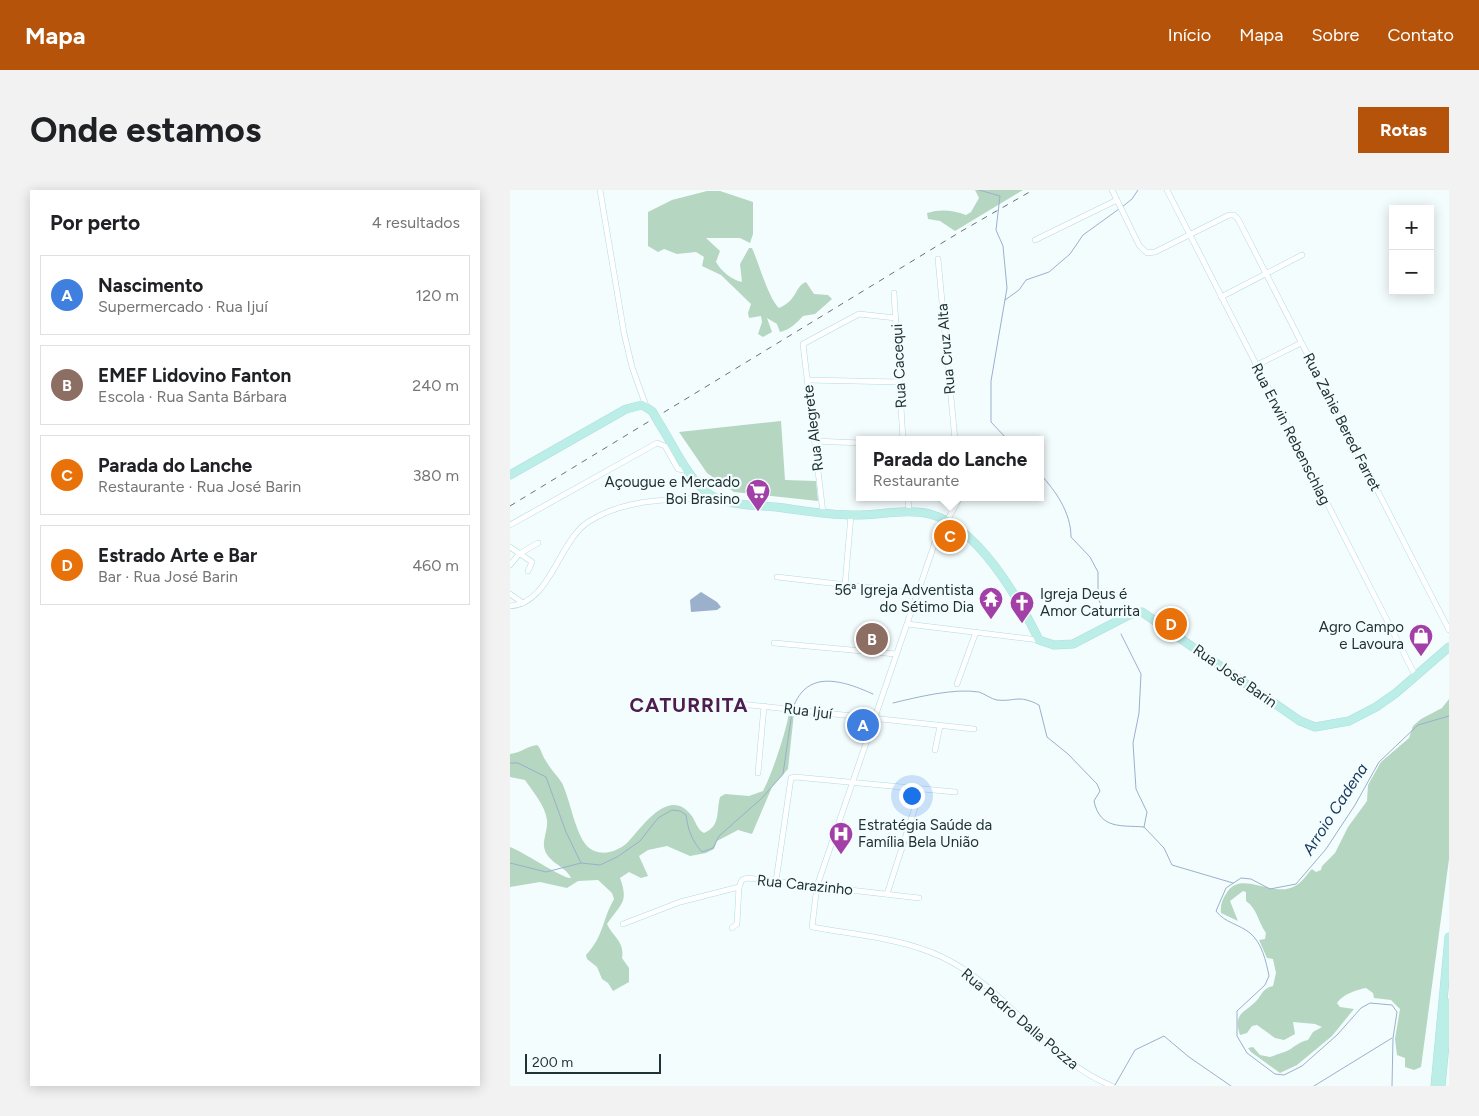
<!DOCTYPE html>
<html lang="pt">
<head>
<meta charset="utf-8">
<style>
  body { margin:0; font-family:Figtree,sans-serif; background:#f2f2f2; color:#202124 }
  .controls { position:absolute; right:15px; top:15px; display:grid; overflow:hidden; border-radius:0px; box-shadow:0 2px 12px #0003 }
  .controls button { width:45px; height:45px; display:grid; place-items:center; padding:0; border:0; border-bottom:1px solid #e0e0e0; background:#fff; color:#202124; font:25px sans-serif }
  .scale { position:absolute; left:15px; bottom:12px; width:136px; box-sizing:border-box; padding-left:5px; border:2px solid #203234; border-top:0; font-size:14px; line-height:18px; white-space:nowrap; color:#203234; -webkit-text-stroke:4px #f4fdfe; paint-order:stroke }
  .you { position:absolute; left:401px; top:605px; width:18px; height:18px; margin:-12px; border:4px solid #fff; border-radius:50%; background:#1a73e8; box-shadow:0 0 0 8px #1a73e833 }
  .badge { display:grid; place-items:center; width:32px; height:32px; border-radius:50%; background:#b45309; color:#fff; font-size:16px; font-weight:700 }
  .pin { position:absolute; translate:-50% -50%; border:2px solid #fff; box-shadow:0 1px 5px #0006 }
  .popup { position:absolute; left:346px; top:246px; width:188px; height:65px; box-sizing:border-box; display:grid; place-content:center; border-radius:0px; background:#fff; filter:drop-shadow(0 1px 4px #0005); font-size:16px; white-space:nowrap; color:#757577 }
  .popup b { font-size:19px; color:#202124 }
  .popup::after { content:''; position:absolute; left:50%; top:100%; margin-left:-10px; border:10px solid transparent; border-top-color:#fff }
  .list { margin:0; padding:0; list-style:none }
  h2 { display:flex; justify-content:space-between; align-items:center; height:65px; margin:0; padding:0 20px; font-size:21px }
  h2 small { font-size:16px; font-weight:400; color:#757577 }
  .list li { display:grid; grid-template-columns:32px 1fr auto; gap:15px; align-items:center; box-sizing:border-box; height:80px; margin:0 10px 10px; padding:0 10px; border:1px solid #e0e0e0; border-radius:0px }
  .list b { display:block; font-size:19px; white-space:nowrap }
  .list p { margin:0; font-size:16px; white-space:nowrap; color:#757577 }
  .list em { font-size:16px; font-style:normal; color:#757577 }
  .map { position:relative; flex:none; width:939px; height:896px; overflow:hidden; border-radius:0px }
  header { display:flex; align-items:center; gap:30px; box-sizing:border-box; height:70px; padding:0 25px; background:#b45309; color:#fff }
  header strong { font-size:24px }
  nav { display:flex; gap:28px; margin-inline-start:auto; font-size:18px }
  .intro { display:flex; align-items:center; justify-content:space-between; box-sizing:border-box; height:120px; padding:0 30px }
  h1 { margin:0; font-size:35px }
  .button { padding:12px 22px; border-radius:0px; background:#b45309; color:#fff; font-size:18px; font-weight:700 }
  main { display:flex; gap:30px; padding:0 30px }
  aside { flex:1; background:#fff; border-radius:0px; box-shadow:0 2px 12px #0003 }
  .map>svg:first-child { display:block }
  .green { fill:#b5d6c1 }
  .water { fill:#9ab0cb }
  .lines { fill:none; stroke-linecap:round; stroke-linejoin:round }
  .stream { stroke:#9ab0cb; stroke-width:1 }
  .street-casing { stroke:#b0dce1; stroke-width:6 }
  .secondary-casing { stroke:#b0dce1; stroke-width:9 }
  .street { stroke:#fff; stroke-width:5 }
  .secondary { stroke:#bceee8; stroke-width:8 }
  .rail { stroke:#657475; stroke-width:1; stroke-dasharray:6 6; stroke-linecap:butt }
  .secondary-bridge-casing { stroke:#b0dce1; stroke-width:9; stroke-linecap:butt }
  .secondary-bridge { stroke:#bceee8; stroke-width:8 }
  .labels { text-anchor:middle; dominant-baseline:central; stroke-width:4.5; stroke-linejoin:round; paint-order:stroke }
  .street-label { font-size:15px; fill:#203234; stroke:#f4fdfe }
  .poi-label { font-size:15px; fill:#203234; stroke:#f4fdfe; text-anchor:end }
  .water-label { font-size:16px; font-style:italic; fill:#17375c; stroke:#f4fdfe }
  .district-label { font-size:20px; font-weight:bold; letter-spacing:1px; fill:#4c1d4e; stroke:#f4fdfe }
</style>
</head>
<body>
<header>
<strong>Mapa</strong>
<nav><a>Início</a><a>Mapa</a><a>Sobre</a><a>Contato</a></nav>
</header>
<div class="intro"><h1>Onde estamos</h1><a class="button">Rotas</a></div>
<main>
<aside>
<h2>Por perto<small>4 resultados</small></h2>
<ul class="list">
<li><span class="badge" style="background:#3f7fe0">A</span><div><b>Nascimento</b><p>Supermercado · Rua Ijuí</p></div><em>120 m</em></li>
<li><span class="badge" style="background:#8d6e63">B</span><div><b>EMEF Lidovino Fanton</b><p>Escola · Rua Santa Bárbara</p></div><em>240 m</em></li>
<li><span class="badge" style="background:#e8710a">C</span><div><b>Parada do Lanche</b><p>Restaurante · Rua José Barin</p></div><em>380 m</em></li>
<li><span class="badge" style="background:#e8710a">D</span><div><b>Estrado Arte e Bar</b><p>Bar · Rua José Barin</p></div><em>460 m</em></li>
</ul>
</aside>
<div class="map">
<svg width="939" height="896" viewBox="0 0 939 896">
  <rect width="100%" height="100%" fill="#f4fdfe"/>
  <g class="green">
    <path d="M465 0H513L445 41 430 31 418 29 417 23C430 19 443 20 456 25L461 22 469 8Z"/>
    <path d="M197 1H210L243 12V44L240 53 230 48H196L210 61 206 72C211 81 222 90 232 92L230 74 239 58H242C249 74 259 109 269 118 288 110 284 97 296 92L304 104 318 105 322 109 305 124 293 126C287 133 279 140 270 142L267 134 257 128 262 142 253 147 248 144 252 132 251 126 239 128 238 123 241 114 211 85 192 76 194 67 186 62 167 64 154 59 148 62 138 56V22L162 10Z"/>
    <path d="M271 231 275 290 306 291 308 311 224 302 197 283 169 242Z"/>
    <path d="M939 509V669L911 877 904 880 895 877V868L887 865 885 849 890 819 881 810 864 808 863 803 856 798C846 800 833 804 827 813L830 817 844 819 822 846 787 875 770 883 741 862 738 858 743 857 750 865 760 867C763 866 777 861 779 860 787 855 789 852 798 850L803 842 812 837 805 834 783 832 785 844 774 850 765 848 747 835 742 836 737 843 730 845C722 822 736 823 748 809 753 802 754 798 763 796L766 783 763 769 757 768 749 750 755 749 756 743C748 732 747 718 736 711V702L733 701 720 711 728 731 711 723C710 716 712 710 716 704 730 678 763 709 785 696 792 693 797 684 802 679L806 682 811 680 812 676 825 663 838 637 857 611 858 595 871 572 899 548 903 536 911 529 932 518Z"/>
    <path d="M279 523H284L278 579 262 597 242 644 228 640 207 651 204 659 196 663 180 666 157 656 138 660 129 666 138 686 131 688 119 682 110 688C119 713 111 713 97 734 103 747 115 752 112 768L119 778V792L103 801 98 793 92 789 87 777 77 769 76 765C94 746 92 730 104 709L102 703 88 690 68 691 57 698 30 692 0 697V657C12 661 55 690 61 688 56 676 37 673 34 657 33 649 38 639 37 630 35 615 23 602 15 590L0 587V564C11 563 17 556 27 555 31 558 32 566 36 571 40 579 47 585 52 593 60 609 65 643 77 656 89 668 108 662 118 652 132 637 159 596 181 625 186 631 187 640 194 643 211 636 206 622 210 607L215 604 239 606 253 601C262 584 276 542 279 523Z"/>
  </g>
  <path class="water" d="M191 402 207 412 211 417 207 420 181 422 180 410Z"/>
  <g class="lines">
    <g class="stream">
      <path d="M469 0 490 6 486 40 493 56 497 98 481 191V232L498 250"/>
      <path d="M612 17 622 9 628 0"/>
      <path d="M495 110 509 100 516 90 539 82 560 64 573 45 609 19"/>
      <path d="M530 284C546 301 561 323 561 347L580 367 588 382V408L595 425"/>
      <path d="M611 444 631 484 629 523 623 553 626 599 637 622 634 637"/>
      <path d="M383 513C408 507 444 498 469 502 475 504 481 509 487 510 505 512 508 504 529 515L537 547 558 564 587 594 590 601 584 611C590 640 612 635 634 637L654 658 662 675 723 693"/>
      <path d="M283 518C297 478 334 491 363 504"/>
      <path d="M0 573H8L36 587 56 642 71 673"/>
      <path d="M0 673 36 682 71 673 90 675 107 667 130 651 148 628 162 620 170 621 176 625C178 640 182 651 192 662L203 658 209 646 252 608 273 584 282 522"/>
      <path d="M605 895 625 860 654 846 679 867 721 896"/>
      <path d="M804 896 882 848"/>
      <path d="M882 896 883 848 887 822 882 815 860 813 851 818 827 845 792 876 774 885 765 884 737 863 727 846V821L755 795 759 786C756 771 752 753 740 743 729 734 715 733 706 721L716 698 731 688 741 689 760 699 786 694 816 659 845 615 869 572 908 535 939 526"/>
    </g>
    <defs>
      <g id="street">
        <path d="M90 0 114 143 122 177 136 216"/>
        <path d="M602 0 629 55 637 63 645 62 719 25H724L728 29 939 440"/>
        <path d="M657 0 906 487"/>
        <path d="M525 50 607 10"/>
        <path d="M428 69 445 250"/>
        <path d="M384 103 393 250"/>
        <path d="M711 107 792 65"/>
        <path d="M745 176 791 153"/>
        <path d="M298 190 389 192"/>
        <path d="M305 251 350 253"/>
        <path d="M398 307 399 323"/>
        <path d="M313 323 293 154 349 124 386 128"/>
        <path d="M433 329 307 696 302 737C345 745 392 748 432 767 496 797 536 870 602 896"/>
        <path d="M437 331 450 307"/>
        <path d="M0 335 147 253 155 256 168 279 179 281"/>
        <path d="M0 357 22 372 18 381"/>
        <path d="M0 375 9 364 28 353"/>
        <path d="M267 387 408 403"/>
        <path d="M335 395 341 325"/>
        <path d="M0 404 13 413"/>
        <path d="M0 416C40 414 48 352 78 332 114 309 155 310 196 308L203 306"/>
        <path d="M397 434 529 450"/>
        <path d="M264 453 386 464"/>
        <path d="M447 494 466 442"/>
        <path d="M221 513 464 539"/>
        <path d="M425 560 430 536"/>
        <path d="M248 583 254 516"/>
        <path d="M266 691 281 588 285 587 445 602"/>
        <path d="M377 704 411 599"/>
        <path d="M113 734 170 712 229 697"/>
        <path d="M222 738 227 734 229 697 232 690 237 688 409 708"/>
      </g>
      <g id="secondary">
        <path d="M149 233C162 253 178 288 196 302 215 316 243 315 266 317 290 320 316 325 341 325 366 326 395 318 420 324 468 337 509 409 529 450L544 455 563 454 621 424 632 422 790 531 805 537 839 531 866 517 886 503 939 457"/>
        <path d="M0 285 116 219 132 215 142 221"/>
        <path d="M925 896 939 747"/>
        <path d="M931 896 939 813"/>
      </g>
    </defs>
    <use href="#street" class="street-casing"/>
    <use href="#secondary" class="secondary-casing"/>
    <use href="#street" class="street"/>
    <use href="#secondary" class="secondary"/>
    <path class="rail" d="M0 316 450 42 523 0"/>
    <defs>
      <path id="secondary-bridge" d="M142 221 149 233"/>
    </defs>
    <use href="#secondary-bridge" class="secondary-bridge-casing"/>
    <use href="#secondary-bridge" class="secondary-bridge"/>
  </g>
  <defs>
    <symbol id="supermarket-pin" viewBox="-11 -11 22 30"><path d="M0 17L-7.5 6A9.5 9.5 0 1 1 7.5 6Z" fill="#a340a7" stroke="#f4fdfe"/><path d="M-6-5.5h2.5l.6 2H6L4.5 2H-2.5L-4.4-4H-6ZM-1.5 3.2a1.3 1.3 0 1 0 .1 0ZM3 3.2a1.3 1.3 0 1 0 .1 0Z" fill="#fff"/></symbol>
    <symbol id="temple-pin" viewBox="-11 -11 22 30"><path d="M0 17L-7.5 6A9.5 9.5 0 1 1 7.5 6Z" fill="#a340a7" stroke="#f4fdfe"/><path d="M0-6L5-2H3V0L6.5 2.5H4V6H1.5V3h-3V6H-4V2.5H-6.5L-3 0V-2H-5Z" fill="#fff"/></symbol>
    <symbol id="church-pin" viewBox="-11 -11 22 30"><path d="M0 17L-7.5 6A9.5 9.5 0 1 1 7.5 6Z" fill="#a340a7" stroke="#f4fdfe"/><path d="M-1.2-6h2.4v3.5h3.3v2.4h-3.3V6h-2.4V-.1h-3.3v-2.4h3.3Z" fill="#fff"/></symbol>
    <symbol id="shop-pin" viewBox="-11 -11 22 30"><path d="M0 17L-7.5 6A9.5 9.5 0 1 1 7.5 6Z" fill="#a340a7" stroke="#f4fdfe"/><path d="M-5-2.5h2.3a2.7 3.5 0 0 1 5.4 0H5L5.5 6h-11ZM-1.5-2.5h3a1.5 2.3 0 0 0-3 0Z" fill="#fff"/></symbol>
    <symbol id="hospital-pin" viewBox="-11 -11 22 30"><path d="M0 17L-7.5 6A9.5 9.5 0 1 1 7.5 6Z" fill="#a340a7" stroke="#f4fdfe"/><path d="M-5-5h3v3.5h4V-5h3V5h-3V1.5h-4V5h-3Z" fill="#fff"/></symbol>
  </defs>
  <g fill-rule="evenodd">
    <use href="#supermarket-pin" x="234" y="287" width="28" height="38"/>
    <use href="#temple-pin" x="467" y="395" width="28" height="38"/>
    <use href="#church-pin" x="498" y="399" width="28" height="38"/>
    <use href="#shop-pin" x="897" y="432" width="28" height="38"/>
    <use href="#hospital-pin" x="317" y="630" width="28" height="38"/>
  </g>
  <g class="labels">
    <g class="street-label">
      <text transform="translate(436 159) rotate(-95)">Rua Cruz Alta</text>
      <text transform="translate(389 176) rotate(-93)">Rua Cacequi</text>
      <text transform="translate(832 232) rotate(63)">Rua Zahie Bered Farret</text>
      <text transform="translate(303 238) rotate(-97)">Rua Alegrete</text>
      <text transform="translate(781 244) rotate(63)">Rua Erwin Rebenschlag</text>
      <text transform="translate(725 486) rotate(35)">Rua José Barin</text>
      <text transform="translate(298 521) rotate(7)">Rua Ijuí</text>
      <text transform="translate(295 695) rotate(6)">Rua Carazinho</text>
      <text transform="translate(510 829) rotate(40)">Rua Pedro Dalla Pozza</text>
    </g>
    <g class="poi-label">
      <text x="230" y="292">Açougue e Mercado<tspan x="230" dy="17">Boi Brasino</tspan></text>
      <text x="464" y="400">56ª Igreja Adventista<tspan x="464" dy="17">do Sétimo Dia</tspan></text>
      <text x="530" y="404" text-anchor="start">Igreja Deus é<tspan x="530" dy="17">Amor Caturrita</tspan></text>
      <text x="894" y="437">Agro Campo<tspan x="894" dy="17">e Lavoura</tspan></text>
      <text x="348" y="635" text-anchor="start">Estratégia Saúde da<tspan x="348" dy="17">Família Bela União</tspan></text>
    </g>
    <g class="water-label">
      <text transform="translate(825 619) rotate(-57)">Arroio Cadena</text>
    </g>
    <g class="district-label">
      <text x="179" y="515">CATURRITA</text>
    </g>
  </g>
</svg>
<div class="controls">
<button>+</button>
<button>−</button>
</div>
<div class="scale">200 m</div>
<div class="you"></div>
<div class="pin badge" style="left:353px;top:535px;background:#3f7fe0">A</div>
<div class="pin badge" style="left:362px;top:449px;background:#8d6e63">B</div>
<div class="pin badge" style="left:440px;top:346px;background:#e8710a">C</div>
<div class="popup"><b>Parada do Lanche</b>Restaurante</div>
<div class="pin badge" style="left:661px;top:434px;background:#e8710a">D</div>
</div>
</main>
</body>
</html>
